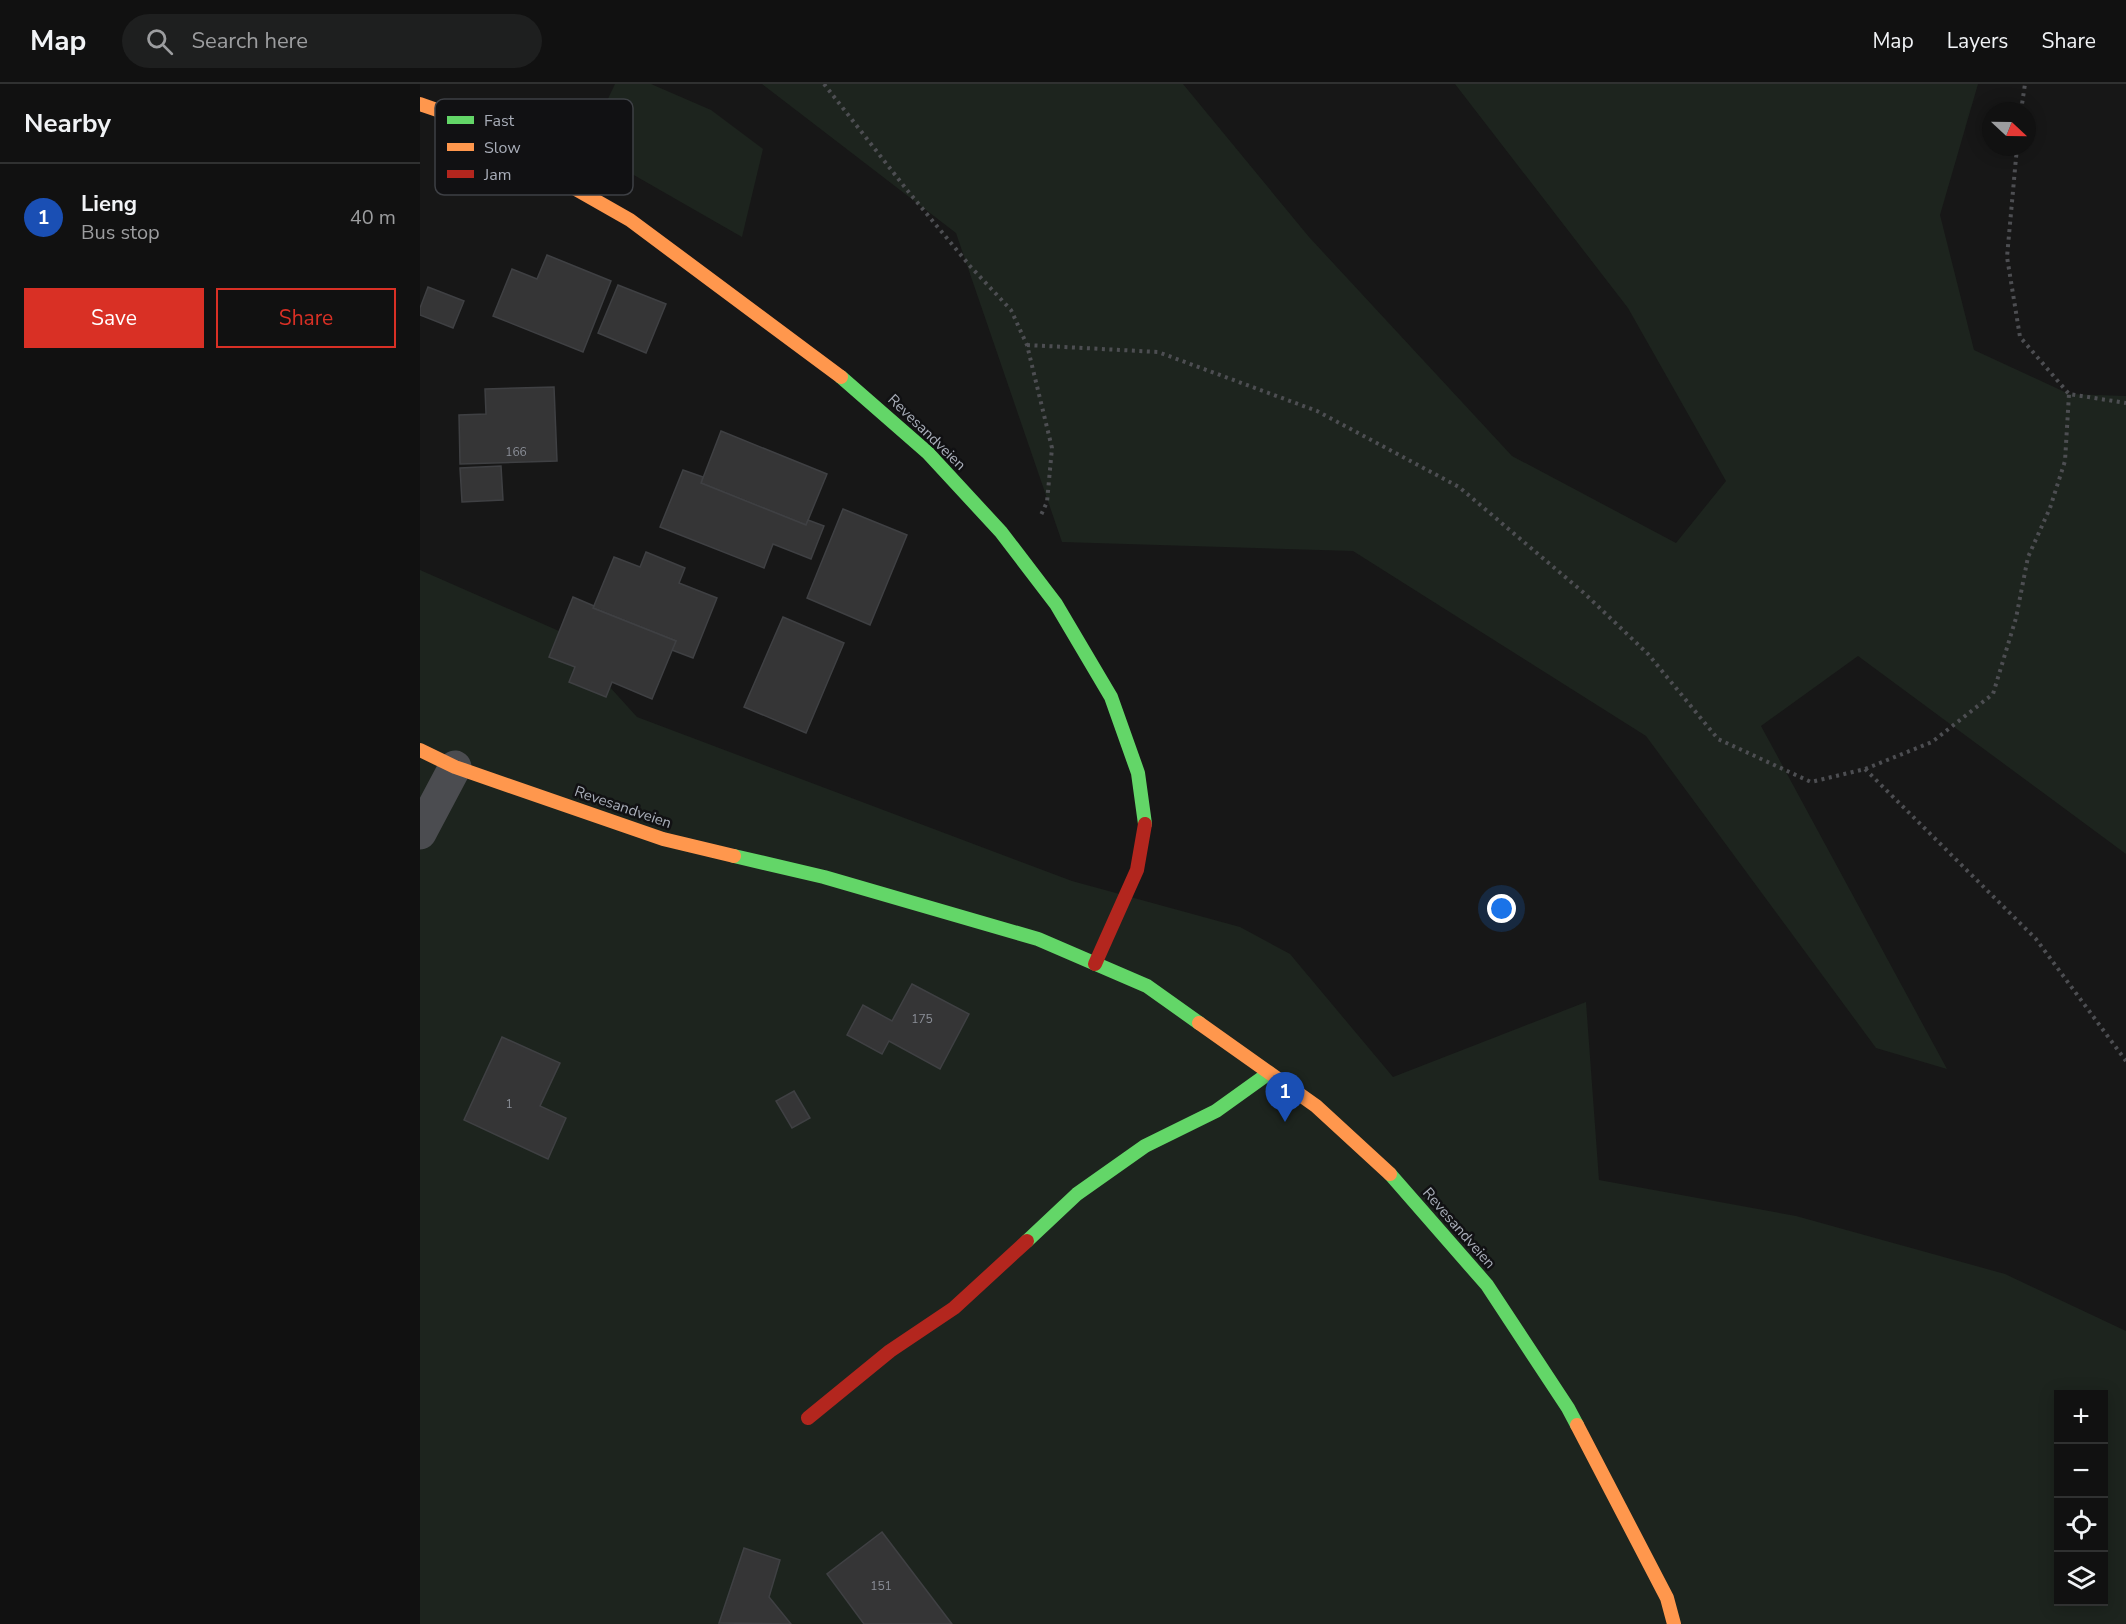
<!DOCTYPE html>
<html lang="en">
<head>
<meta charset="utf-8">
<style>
  body { margin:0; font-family:"Nunito Sans",sans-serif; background:#1e1f1f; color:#f1f3f6 }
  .controls { position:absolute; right:18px; bottom:18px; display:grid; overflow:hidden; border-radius:0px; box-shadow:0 3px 15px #0003 }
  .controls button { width:54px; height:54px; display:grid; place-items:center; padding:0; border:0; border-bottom:2px solid #303131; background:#111; color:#f1f3f6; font:30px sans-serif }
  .compass { position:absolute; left:1562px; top:18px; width:54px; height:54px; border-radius:50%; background:#111; box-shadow:0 3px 15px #0003; rotate:112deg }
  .you { position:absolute; left:1082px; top:825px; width:21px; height:21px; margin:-15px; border:4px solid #fff; border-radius:50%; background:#1a73e8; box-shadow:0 0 0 9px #1a73e833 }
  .badge { display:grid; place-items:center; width:39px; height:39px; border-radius:50%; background:#d93025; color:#fff; font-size:20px; font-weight:700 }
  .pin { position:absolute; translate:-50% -50px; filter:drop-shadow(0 2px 3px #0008) }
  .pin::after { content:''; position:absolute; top:32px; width:21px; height:18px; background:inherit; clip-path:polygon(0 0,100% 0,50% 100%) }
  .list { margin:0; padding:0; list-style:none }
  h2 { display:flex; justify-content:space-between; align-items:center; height:78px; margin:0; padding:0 24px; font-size:26px }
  h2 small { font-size:20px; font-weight:400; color:#9c9d9f }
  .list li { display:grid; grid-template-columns:39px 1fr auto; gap:18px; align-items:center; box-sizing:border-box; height:108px; padding:0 24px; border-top:2px solid #303131 }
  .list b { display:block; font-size:22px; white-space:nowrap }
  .list p { margin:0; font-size:20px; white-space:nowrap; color:#9c9d9f }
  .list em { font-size:20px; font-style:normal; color:#9c9d9f }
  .actions { display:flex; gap:12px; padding:18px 24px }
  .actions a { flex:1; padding:14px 0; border:2px solid #d93025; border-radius:0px; text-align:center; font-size:21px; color:#d93025 }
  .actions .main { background:#d93025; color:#fff }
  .icon { flex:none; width:33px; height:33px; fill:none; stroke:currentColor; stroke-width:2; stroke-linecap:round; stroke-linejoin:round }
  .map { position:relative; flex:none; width:1706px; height:1540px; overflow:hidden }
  header { display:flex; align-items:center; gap:36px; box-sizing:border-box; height:84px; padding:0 30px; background:#111; border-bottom:2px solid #303131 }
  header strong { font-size:28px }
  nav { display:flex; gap:33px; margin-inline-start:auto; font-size:21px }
  .search { width:420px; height:54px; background:#1e1f1f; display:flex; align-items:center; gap:15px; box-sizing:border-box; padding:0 21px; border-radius:33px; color:#9c9d9f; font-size:22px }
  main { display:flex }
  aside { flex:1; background:#111 }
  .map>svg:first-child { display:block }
  .green { fill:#1d241e; fill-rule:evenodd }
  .building { fill:#353536; stroke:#3f4043; stroke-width:1.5 }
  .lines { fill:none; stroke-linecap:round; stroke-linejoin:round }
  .path { stroke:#4d4e52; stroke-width:4; stroke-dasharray:3 4.5; stroke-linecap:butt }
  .street { stroke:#4b4c50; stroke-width:33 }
  .fast { stroke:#63d668; stroke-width:14 }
  .slow { stroke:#ff974d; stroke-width:14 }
  .jam { stroke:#b3261e; stroke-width:14 }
  .labels { text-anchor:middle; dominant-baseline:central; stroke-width:5; stroke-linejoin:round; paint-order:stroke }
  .number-label { font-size:12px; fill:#8b8f98 }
  .street-label { font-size:15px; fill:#a8adb8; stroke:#111113 }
  .key { fill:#111113; stroke:#3e4045; stroke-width:1.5 }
  .key-label { font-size:16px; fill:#a8adb8 }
</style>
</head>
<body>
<header>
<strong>Map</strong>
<div class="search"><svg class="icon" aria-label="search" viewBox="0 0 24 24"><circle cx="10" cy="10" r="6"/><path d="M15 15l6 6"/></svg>Search here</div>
<nav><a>Map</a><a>Layers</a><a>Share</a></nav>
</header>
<main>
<aside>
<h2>Nearby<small></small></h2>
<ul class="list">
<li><span class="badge" style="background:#1a4fb4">1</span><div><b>Lieng</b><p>Bus stop</p></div><em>40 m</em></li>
</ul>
<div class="actions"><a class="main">Save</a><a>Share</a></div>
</aside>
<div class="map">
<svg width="1706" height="1540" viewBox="0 0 1706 1540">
  <rect width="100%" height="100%" fill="#171717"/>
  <g class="green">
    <path d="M195 0H231L291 26 343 65 322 153 165 63Z"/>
    <path d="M342 0H763L889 153 1092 372 1256 459 1306 397 1208 224 1035 0H1558L1520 131 1554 266 1649 310 1706 312V770L1438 572 1341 642 1527 985 1456 964 1226 652 933 467 642 458 536 149Z"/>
    <path d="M0 486 139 547 217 633 652 797 820 843 870 870 973 993 1166 918 1179 1096 1376 1132 1585 1190 1706 1247V1540H0ZM1638 1310H1684V1518H1638Z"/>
  </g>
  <g class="building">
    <path d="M127 171 191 197 163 268 73 232 92 185 117 195Z"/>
    <path d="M198 201 246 220 226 269 178 249Z"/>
    <path d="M8 203 44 217 33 244 0 231V224Z"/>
    <path d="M134 303 137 377 40 380 39 331 66 330 65 305Z"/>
    <path d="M301 347 407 390 386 441 281 399Z"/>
    <path d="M81 382 83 416 42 418 40 384Z"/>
    <path d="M263 386 283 393 281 399 386 441 388 436 404 442 391 475 353 460 344 484 240 443Z"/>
    <path d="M423 425 487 451 450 541 387 514Z"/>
    <path d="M226 468 265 484 259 499 297 514 273 574 252 566 256 557 173 524 194 473 220 483Z"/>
    <path d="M153 513 174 522 173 524 256 557 232 615 192 598 186 613 149 598 155 583 129 573Z"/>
    <path d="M363 533 424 559 386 649 324 623Z"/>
    <path d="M492 900 549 930 520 985 469 957 462 970 427 951 443 921 472 937Z"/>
    <path d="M82 953 140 979 120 1022 146 1034 128 1075 44 1036Z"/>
    <path d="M374 1007 390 1034 372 1044 356 1017Z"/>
    <path d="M462 1448 532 1540H444L407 1490Z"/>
    <path d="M324 1464 360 1476 349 1513 371 1540 299 1539Z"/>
  </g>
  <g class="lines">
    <g class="path">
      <path d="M404 0 487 106 550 182 591 226 607 261 632 364 627 418 621 431"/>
      <path d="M1601 27 1605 0"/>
      <path d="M1597 63 1587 173 1600 253 1649 310 1706 319"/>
      <path d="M607 261 738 268 897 327 1039 403 1164 509 1228 570 1298 655 1391 698 1445 685 1512 658 1573 610 1596 534 1608 473 1630 424 1645 377 1649 310"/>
      <path d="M1445 685 1616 855 1706 977"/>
    </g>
    <path class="street" d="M0 749 35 683"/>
    <g class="fast">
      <path d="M421 293 508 369 581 448 636 520 691 613 718 689 725 740"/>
      <path d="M314 772 404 793 618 855 727 902 779 939"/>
      <path d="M970 1090 1067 1201 1148 1324 1157 1341"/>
      <path d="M607 1157 657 1110 725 1062 796 1027 849 989"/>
    </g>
    <g class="slow">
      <path d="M0 20 17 26 210 136 421 293"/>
      <path d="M0 666 35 683 243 755 314 772"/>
      <path d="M779 939 896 1022 970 1090"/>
      <path d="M1157 1341 1247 1514 1254 1540"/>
    </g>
    <g class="jam">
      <path d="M675 880 717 786 725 740"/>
      <path d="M388 1334 470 1267 534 1224 607 1157"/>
    </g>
  </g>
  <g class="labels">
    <g class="number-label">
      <text x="96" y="368">166</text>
      <text x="502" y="935">175</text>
      <text x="89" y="1020">1</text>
      <text x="461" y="1502">151</text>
    </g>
    <g class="street-label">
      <text transform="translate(507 348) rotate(44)">Revesandveien</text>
      <text transform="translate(203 723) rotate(19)">Revesandveien</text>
      <text transform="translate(1039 1144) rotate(49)">Revesandveien</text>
    </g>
  </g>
  <rect x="15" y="15" width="198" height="96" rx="9" class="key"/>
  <rect x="27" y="32" width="27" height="8" fill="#63d668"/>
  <rect x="27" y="59" width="27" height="8" fill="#ff974d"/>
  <rect x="27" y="86" width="27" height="8" fill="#b3261e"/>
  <g class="key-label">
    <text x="64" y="42">Fast</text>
    <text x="64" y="69">Slow</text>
    <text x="64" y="96">Jam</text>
  </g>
</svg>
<div class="controls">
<button>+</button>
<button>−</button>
<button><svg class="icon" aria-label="locate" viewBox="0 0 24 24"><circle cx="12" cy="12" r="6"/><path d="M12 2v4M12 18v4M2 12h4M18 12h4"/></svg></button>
<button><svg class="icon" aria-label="layers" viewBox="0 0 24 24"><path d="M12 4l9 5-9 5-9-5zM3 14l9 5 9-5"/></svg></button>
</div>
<svg class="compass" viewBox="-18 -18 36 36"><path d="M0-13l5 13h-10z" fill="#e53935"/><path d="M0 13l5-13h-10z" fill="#9c9d9f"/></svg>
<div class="you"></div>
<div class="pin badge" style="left:865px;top:1038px;background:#1a4fb4">1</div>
</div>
</main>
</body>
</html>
